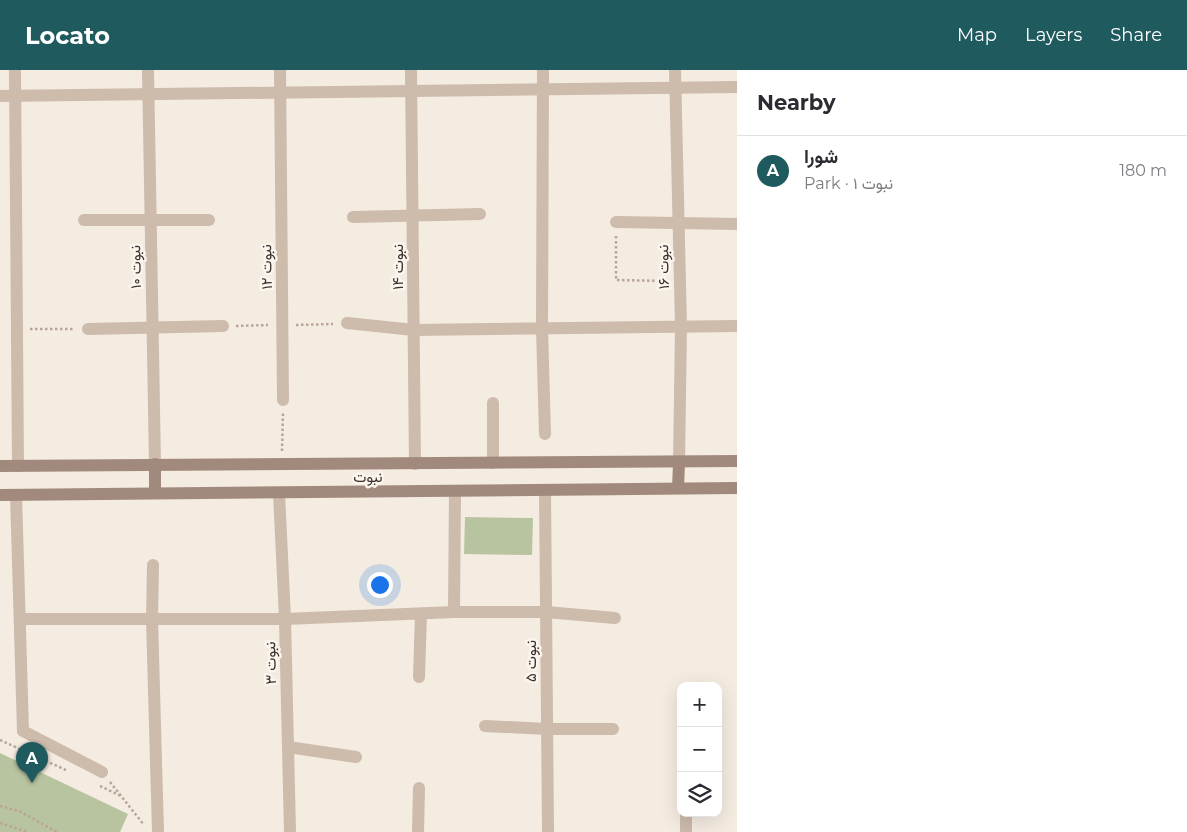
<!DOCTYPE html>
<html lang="en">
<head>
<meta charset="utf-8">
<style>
  body { margin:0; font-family:Montserrat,Vazirmatn,sans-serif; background:#f2f2f3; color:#2b2b33 }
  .controls { position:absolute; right:15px; bottom:15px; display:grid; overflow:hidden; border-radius:10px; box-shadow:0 5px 20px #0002 }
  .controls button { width:45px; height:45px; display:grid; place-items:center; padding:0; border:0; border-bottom:1px solid #e1e1e2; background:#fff; color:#2b2b33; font:25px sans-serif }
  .you { position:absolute; left:379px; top:514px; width:18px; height:18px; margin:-12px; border:4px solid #fff; border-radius:50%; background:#1a73e8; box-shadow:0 0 0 8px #1a73e833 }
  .badge { display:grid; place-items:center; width:32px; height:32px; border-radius:50%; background:#1f5a5e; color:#fff; font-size:16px; font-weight:700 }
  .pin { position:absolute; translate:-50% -41px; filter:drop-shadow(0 1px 2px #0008) }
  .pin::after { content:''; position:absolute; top:26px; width:18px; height:15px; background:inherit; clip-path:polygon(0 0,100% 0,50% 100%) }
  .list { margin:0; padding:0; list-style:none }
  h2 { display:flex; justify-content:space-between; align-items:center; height:65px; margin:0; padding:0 20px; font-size:21px }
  h2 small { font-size:16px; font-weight:400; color:#7c7c81 }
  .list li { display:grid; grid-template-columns:32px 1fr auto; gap:15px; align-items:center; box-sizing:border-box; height:70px; padding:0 20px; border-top:1px solid #e1e1e2 }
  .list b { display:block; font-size:19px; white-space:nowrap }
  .list p { margin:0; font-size:16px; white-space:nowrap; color:#7c7c81 }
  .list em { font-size:16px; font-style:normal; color:#7c7c81 }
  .icon { flex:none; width:28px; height:28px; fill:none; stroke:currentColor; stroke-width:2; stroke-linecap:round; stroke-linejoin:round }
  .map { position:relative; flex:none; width:737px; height:762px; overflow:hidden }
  header { display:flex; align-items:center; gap:30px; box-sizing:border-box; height:70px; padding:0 25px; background:#1f5a5e; color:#fff }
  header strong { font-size:24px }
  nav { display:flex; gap:28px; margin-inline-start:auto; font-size:18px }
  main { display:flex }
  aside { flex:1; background:#fff }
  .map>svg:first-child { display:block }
  .green { fill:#b8c4a0 }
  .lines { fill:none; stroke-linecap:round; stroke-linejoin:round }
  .path { stroke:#b9a596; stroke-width:2.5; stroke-dasharray:2.5 2.5; stroke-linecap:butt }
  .minor { stroke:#cdbbac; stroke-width:12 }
  .tertiary { stroke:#cdbbac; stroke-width:12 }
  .secondary { stroke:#a18a7d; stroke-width:12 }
  .labels { text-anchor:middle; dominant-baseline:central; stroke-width:5; stroke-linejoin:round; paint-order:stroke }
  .street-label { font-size:15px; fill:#3b302b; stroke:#fbf5ee }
</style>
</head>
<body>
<header>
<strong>Locato</strong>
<nav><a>Map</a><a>Layers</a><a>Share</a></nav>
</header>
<main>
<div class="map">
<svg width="737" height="762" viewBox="0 0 737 762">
  <rect width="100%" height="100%" fill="#f4ebe1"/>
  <g class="green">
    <path d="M465 447 533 448 532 485 464 484Z"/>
    <path d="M0 683 128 744 120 762H0Z"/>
  </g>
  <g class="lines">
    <g class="path">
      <path d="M616 166V210L666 211"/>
      <path d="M296 255 333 254"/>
      <path d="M236 256 268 255"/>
      <path d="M30 259H74"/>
      <path d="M282 381 283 342"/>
      <path d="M0 670 68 701"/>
      <path d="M110 712 144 755"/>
      <path d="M100 716 121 726"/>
      <path d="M0 736 19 741 57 762"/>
      <path d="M0 753 28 762"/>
    </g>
    <g class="minor">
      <path d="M15 0 18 396"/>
      <path d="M148 0 155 394"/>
      <path d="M280 0 283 330"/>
      <path d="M411 0 415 394"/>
      <path d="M543 0 542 258 545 364"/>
      <path d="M675 0 681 256 679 393"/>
      <path d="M353 147 480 144"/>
      <path d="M84 150H209"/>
      <path d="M616 152 737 154"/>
      <path d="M347 253 414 260 737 256"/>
      <path d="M88 259 223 256"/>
      <path d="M493 333V393"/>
      <path d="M545 421 548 762"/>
      <path d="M279 423 285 549 290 762"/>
      <path d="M16 425 23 661 102 702"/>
      <path d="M153 495 152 549 158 762"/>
      <path d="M454 542 455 421"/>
      <path d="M20 549H285L454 542H546L615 548"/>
      <path d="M419 607 421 544"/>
      <path d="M485 656 547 659H613"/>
      <path d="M288 677 356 687"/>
      <path d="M418 762 419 718"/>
      <path d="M686 762V743"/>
    </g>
    <path class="tertiary" d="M0 26 737 17"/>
    <g class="secondary">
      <path d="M155 394V422"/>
      <path d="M0 396 737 391"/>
      <path d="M678 418 679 393"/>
      <path d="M0 425 737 418"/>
    </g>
  </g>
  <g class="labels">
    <g class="street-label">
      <text transform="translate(135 197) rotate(-91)">نبوت ۱۰</text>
      <text transform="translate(266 197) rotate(-91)">نبوت ۱۲</text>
      <text transform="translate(397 197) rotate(-90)">نبوت ۱۴</text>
      <text transform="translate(663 197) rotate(-91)">نبوت ۱۶</text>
      <text x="368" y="406">نبوت</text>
      <text transform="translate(530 591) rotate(-90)">نبوت ۵</text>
      <text transform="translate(270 593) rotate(-91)">نبوت ۳</text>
    </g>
  </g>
</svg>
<div class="controls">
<button>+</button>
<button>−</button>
<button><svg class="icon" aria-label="layers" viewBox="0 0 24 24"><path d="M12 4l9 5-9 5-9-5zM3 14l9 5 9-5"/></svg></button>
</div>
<div class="you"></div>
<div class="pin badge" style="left:32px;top:713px">A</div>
</div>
<aside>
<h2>Nearby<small></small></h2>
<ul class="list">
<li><span class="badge">A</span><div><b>شورا</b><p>Park · نبوت ۱</p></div><em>180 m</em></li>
</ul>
</aside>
</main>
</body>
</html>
